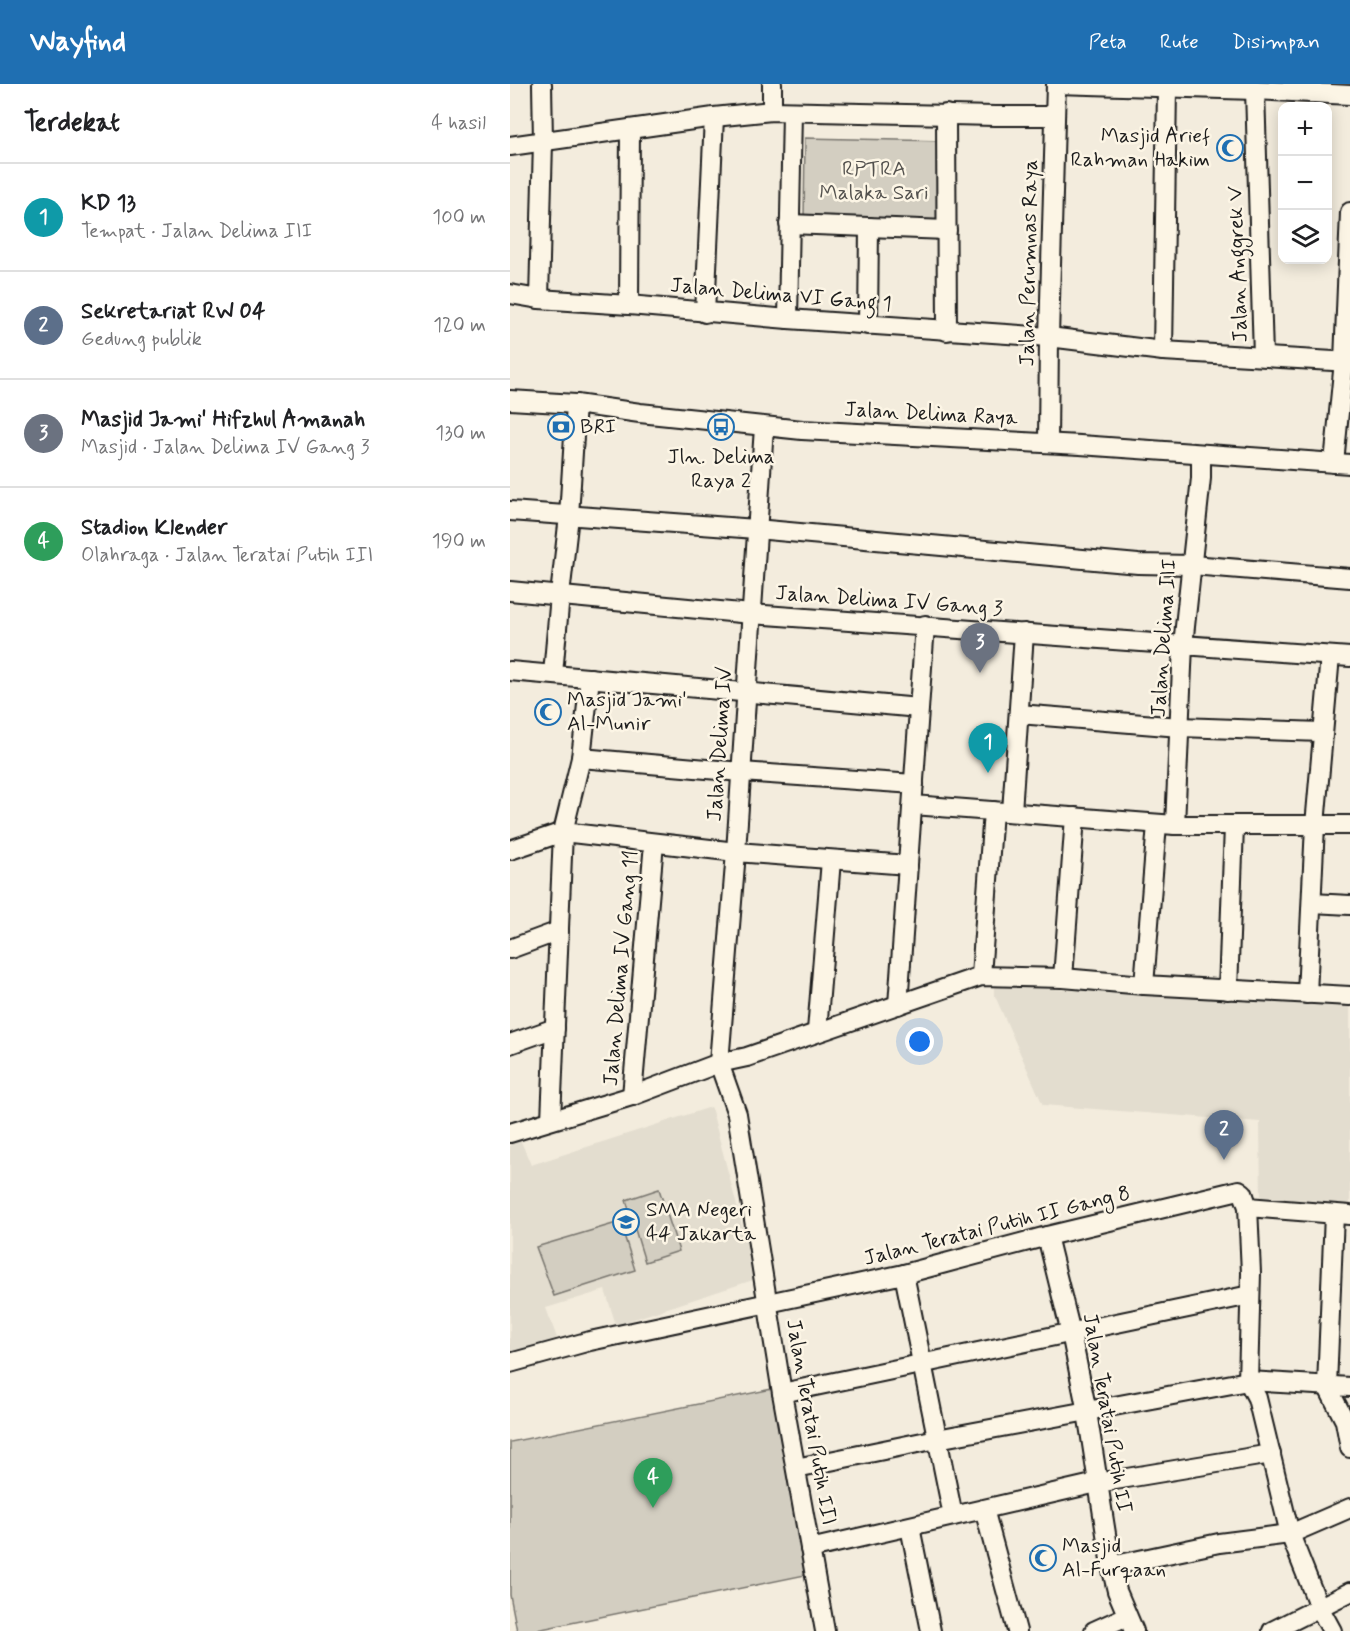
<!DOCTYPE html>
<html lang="id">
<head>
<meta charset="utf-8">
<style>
  body { margin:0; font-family:Mynerve,sans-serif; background:#f6f6f6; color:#202124 }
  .controls { position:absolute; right:18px; top:18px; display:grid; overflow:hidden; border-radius:12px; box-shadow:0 3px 15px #0003 }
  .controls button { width:54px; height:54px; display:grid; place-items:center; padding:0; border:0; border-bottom:2px solid #e0e0e0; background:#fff; color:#202124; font:30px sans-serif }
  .you { position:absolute; left:410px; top:958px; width:21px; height:21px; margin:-15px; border:4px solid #fff; border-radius:50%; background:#1a73e8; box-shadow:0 0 0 9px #1a73e833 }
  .badge { display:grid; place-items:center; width:39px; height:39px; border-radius:50%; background:#1f6fb2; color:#fff; font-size:20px; font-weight:700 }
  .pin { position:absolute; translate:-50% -50px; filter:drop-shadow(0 2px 3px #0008) }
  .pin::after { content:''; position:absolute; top:32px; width:21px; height:18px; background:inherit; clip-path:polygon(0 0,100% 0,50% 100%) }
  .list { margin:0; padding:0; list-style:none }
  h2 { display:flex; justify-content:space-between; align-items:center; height:78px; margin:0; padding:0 24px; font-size:26px }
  h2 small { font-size:20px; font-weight:400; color:#757577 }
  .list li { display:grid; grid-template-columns:39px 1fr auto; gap:18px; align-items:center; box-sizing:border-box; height:108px; padding:0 24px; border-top:2px solid #e0e0e0 }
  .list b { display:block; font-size:22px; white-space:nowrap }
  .list p { margin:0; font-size:20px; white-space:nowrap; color:#757577 }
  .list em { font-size:20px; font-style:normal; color:#757577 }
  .icon { flex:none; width:33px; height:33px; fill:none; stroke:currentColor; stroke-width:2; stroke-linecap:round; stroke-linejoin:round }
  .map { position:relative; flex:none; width:840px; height:1547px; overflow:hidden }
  header { display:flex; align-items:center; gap:36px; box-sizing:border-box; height:84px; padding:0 30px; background:#1f6fb2; color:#fff }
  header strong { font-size:28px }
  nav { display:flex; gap:33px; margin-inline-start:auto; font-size:21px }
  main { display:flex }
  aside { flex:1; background:#fff }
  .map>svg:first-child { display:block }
  .built { fill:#e3ddcf }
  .green { fill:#d3cec1; stroke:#78756e; stroke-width:1.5 }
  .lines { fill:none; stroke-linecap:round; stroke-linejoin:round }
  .minor-casing { stroke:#1c1c1c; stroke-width:22 }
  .minor { stroke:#fcf5e5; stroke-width:18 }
  .labels { text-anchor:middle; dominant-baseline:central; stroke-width:5; stroke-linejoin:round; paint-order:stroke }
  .poi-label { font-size:21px; fill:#1c1c1c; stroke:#fcf5e5; text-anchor:start }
  .park-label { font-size:21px; fill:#53514e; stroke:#fcf5e5 }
  .street-label { font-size:21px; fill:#1c1c1c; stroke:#fcf5e5 }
</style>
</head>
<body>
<header>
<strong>Wayfind</strong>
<nav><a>Peta</a><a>Rute</a><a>Disimpan</a></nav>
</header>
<main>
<aside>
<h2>Terdekat<small>4 hasil</small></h2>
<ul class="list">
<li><span class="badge" style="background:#0f9aa8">1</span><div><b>KD 13</b><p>Tempat · Jalan Delima III</p></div><em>100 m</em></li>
<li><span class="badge" style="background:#5c6f8a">2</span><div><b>Sekretariat RW 04</b><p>Gedung publik</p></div><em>120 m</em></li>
<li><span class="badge" style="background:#6b7280">3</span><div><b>Masjid Jami' Hifzhul Amanah</b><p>Masjid · Jalan Delima IV Gang 3</p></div><em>130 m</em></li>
<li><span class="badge" style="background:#2e9e5b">4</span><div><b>Stadion Klender</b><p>Olahraga · Jalan Teratai Putih III</p></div><em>190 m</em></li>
</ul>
</aside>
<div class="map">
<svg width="840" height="1547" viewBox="0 0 840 1547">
  <rect width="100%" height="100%" fill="#f3ecdd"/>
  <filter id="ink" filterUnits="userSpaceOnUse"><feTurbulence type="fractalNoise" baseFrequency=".0167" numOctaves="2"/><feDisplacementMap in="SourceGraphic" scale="12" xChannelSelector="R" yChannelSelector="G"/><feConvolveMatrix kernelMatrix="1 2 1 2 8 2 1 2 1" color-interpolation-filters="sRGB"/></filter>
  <g filter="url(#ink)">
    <g class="built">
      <path d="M484 902 840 922V1123L751 1118 750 1038 533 1021 485 912H484Z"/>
      <path d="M201 1023 246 1195 106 1241 95 1206 36 1224 47 1254 0 1272V1050L7 1048 21 1081Z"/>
    </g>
    <g class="green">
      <path d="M295 54 435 57 433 141 294 137Z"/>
      <path d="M149 1105 169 1167 135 1178 116 1116Z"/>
      <path d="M110 1138 125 1186 44 1212 26 1163Z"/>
      <path d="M262 1305 300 1490 22 1547H7L0 1511V1358Z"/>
    </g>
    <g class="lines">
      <defs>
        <g id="minor">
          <path d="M262 0V27"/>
          <path d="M546 0 745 6 840 11"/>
          <path d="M745 6 753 272"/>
          <path d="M436 30 437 247"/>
          <path d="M0 62 204 33 262 27 485 32H544"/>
          <path d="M279 140 437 146"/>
          <path d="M0 210 29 215 119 221 278 235 539 253 653 267 840 278"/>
          <path d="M29 215 33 57 32 0"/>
          <path d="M119 221 120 45"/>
          <path d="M195 229 204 33"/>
          <path d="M278 235 282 28"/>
          <path d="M358 241 359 143"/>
          <path d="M653 267 657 4"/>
          <path d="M0 316 66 320 130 329 292 346 570 361 840 380"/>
          <path d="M254 343 226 768 209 979 227 1030 272 1309 315 1547"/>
          <path d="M538 359 539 253 546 0"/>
          <path d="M824 379 834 277 840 128"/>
          <path d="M0 427 246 445 628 480 682 481 840 494"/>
          <path d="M0 507 241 530 840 573"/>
          <path d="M0 587 409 624"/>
          <path d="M43 590 50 511 59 432 66 320"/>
          <path d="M509 630 670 643 812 648"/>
          <path d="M71 674 231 688 404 700"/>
          <path d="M403 721 665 741H840"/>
          <path d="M502 728 514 549"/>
          <path d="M665 741 673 561 691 394V370"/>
          <path d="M0 766 53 748 226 768 398 781"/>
          <path d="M802 819 840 821"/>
          <path d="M0 865 49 847"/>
          <path d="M471 892 483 727"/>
          <path d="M553 894 565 733"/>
          <path d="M634 901 647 740"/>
          <path d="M718 906 724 742"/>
          <path d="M797 910 805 741 820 572"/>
          <path d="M388 921 415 541"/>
          <path d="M307 947 321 776"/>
          <path d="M0 960 45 944"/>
          <path d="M122 1012 144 759"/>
          <path d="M41 1036 53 748 71 674 80 594"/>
          <path d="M0 1049 122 1012 209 979 237 973 471 892 553 894 634 901 840 912"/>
          <path d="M738 1123 840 1131"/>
          <path d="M824 1130 817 1302 835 1337 840 1364"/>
          <path d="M537 1152 561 1249 577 1328 601 1482 607 1507 624 1547"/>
          <path d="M394 1190 443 1432"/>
          <path d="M0 1279 80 1257 394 1190 537 1152 729 1106 733 1109 738 1123 741 1189 738 1297 747 1314 780 1450 809 1523 822 1547"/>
          <path d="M272 1309 740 1211"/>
          <path d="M286 1384 427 1355 738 1297 840 1303"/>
          <path d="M474 1425 507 1547"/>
          <path d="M400 1443 421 1547"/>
          <path d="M300 1465 587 1399 761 1370"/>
          <path d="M601 1482 709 1459 780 1450 840 1424"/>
          <path d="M584 1547 617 1532"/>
          <path d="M762 1547 840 1508"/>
        </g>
      </defs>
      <use href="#minor" class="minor-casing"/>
      <use href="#minor" class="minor"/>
    </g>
  </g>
  <defs>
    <symbol id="mosque-ring" viewBox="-11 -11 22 22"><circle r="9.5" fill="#fcf5e5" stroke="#1f6fb2" stroke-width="1.5"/><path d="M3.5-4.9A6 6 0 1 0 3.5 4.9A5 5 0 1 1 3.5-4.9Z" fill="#1f6fb2"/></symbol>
    <symbol id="bank-ring" viewBox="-11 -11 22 22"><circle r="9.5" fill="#fcf5e5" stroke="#1f6fb2" stroke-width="1.5"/><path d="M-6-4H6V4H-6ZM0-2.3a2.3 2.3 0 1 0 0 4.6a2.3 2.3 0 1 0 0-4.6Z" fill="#1f6fb2"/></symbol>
    <symbol id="bus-ring" viewBox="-11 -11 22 22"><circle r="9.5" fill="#fcf5e5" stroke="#1f6fb2" stroke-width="1.5"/><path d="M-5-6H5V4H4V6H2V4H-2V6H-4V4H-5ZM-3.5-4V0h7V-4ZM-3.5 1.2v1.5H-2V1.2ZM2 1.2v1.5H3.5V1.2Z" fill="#1f6fb2"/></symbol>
    <symbol id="school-ring" viewBox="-11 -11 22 22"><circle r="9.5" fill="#fcf5e5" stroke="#1f6fb2" stroke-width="1.5"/><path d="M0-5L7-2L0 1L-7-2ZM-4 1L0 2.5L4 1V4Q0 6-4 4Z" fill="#1f6fb2"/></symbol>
  </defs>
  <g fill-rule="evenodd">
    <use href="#mosque-ring" x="705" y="49" width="30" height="30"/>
    <use href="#bank-ring" x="36" y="328" width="30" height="30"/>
    <use href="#bus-ring" x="196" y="328" width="30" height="30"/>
    <use href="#mosque-ring" x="23" y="613" width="30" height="30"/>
    <use href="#school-ring" x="101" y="1123" width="30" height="30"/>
    <use href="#mosque-ring" x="518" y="1459" width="30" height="30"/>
  </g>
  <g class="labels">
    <g class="poi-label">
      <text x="700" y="52" text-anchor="end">Masjid Arief<tspan x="700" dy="24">Rahman Hakim</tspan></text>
      <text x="70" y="343">BRI</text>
      <text x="211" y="373" text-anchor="middle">Jln. Delima<tspan x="211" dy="24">Raya 2</tspan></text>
      <text x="57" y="616">Masjid Jami'<tspan x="57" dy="24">Al-Munir</tspan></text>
      <text x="136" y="1126">SMA Negeri<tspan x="136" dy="24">44 Jakarta</tspan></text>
      <text x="552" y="1462">Masjid<tspan x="552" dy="24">Al-Furqaan</tspan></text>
    </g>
    <g class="park-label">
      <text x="364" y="85">RPTRA<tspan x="364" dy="24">Malaka Sari</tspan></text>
    </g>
    <g class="street-label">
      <text transform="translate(519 179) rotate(-89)">Jalan Perumnas Raya</text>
      <text transform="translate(728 180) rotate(-92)">Jalan Anggrek V</text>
      <text transform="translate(271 211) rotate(5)">Jalan Delima VI Gang 1</text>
      <text transform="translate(421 330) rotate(3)">Jalan Delima Raya</text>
      <text transform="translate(379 517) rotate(4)">Jalan Delima IV Gang 3</text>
      <text transform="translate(654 554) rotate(-86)">Jalan Delima III</text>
      <text transform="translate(210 660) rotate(-86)">Jalan Delima IV</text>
      <text transform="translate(111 884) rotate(-85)">Jalan Delima IV Gang 11</text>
      <text transform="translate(487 1142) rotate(-14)">Jalan Teratai Putih II Gang 8</text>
      <text transform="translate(597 1329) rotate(80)">Jalan Teratai Putih II</text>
      <text transform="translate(301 1338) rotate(80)">Jalan Teratai Putih III</text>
    </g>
  </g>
</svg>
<div class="controls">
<button>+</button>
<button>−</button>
<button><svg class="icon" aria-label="layers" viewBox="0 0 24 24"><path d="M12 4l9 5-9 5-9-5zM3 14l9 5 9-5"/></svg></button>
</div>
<div class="you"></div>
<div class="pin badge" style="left:478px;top:689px;background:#0f9aa8">1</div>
<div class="pin badge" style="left:714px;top:1076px;background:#5c6f8a">2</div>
<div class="pin badge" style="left:470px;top:589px;background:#6b7280">3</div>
<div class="pin badge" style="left:143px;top:1424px;background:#2e9e5b">4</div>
</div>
</main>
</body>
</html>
